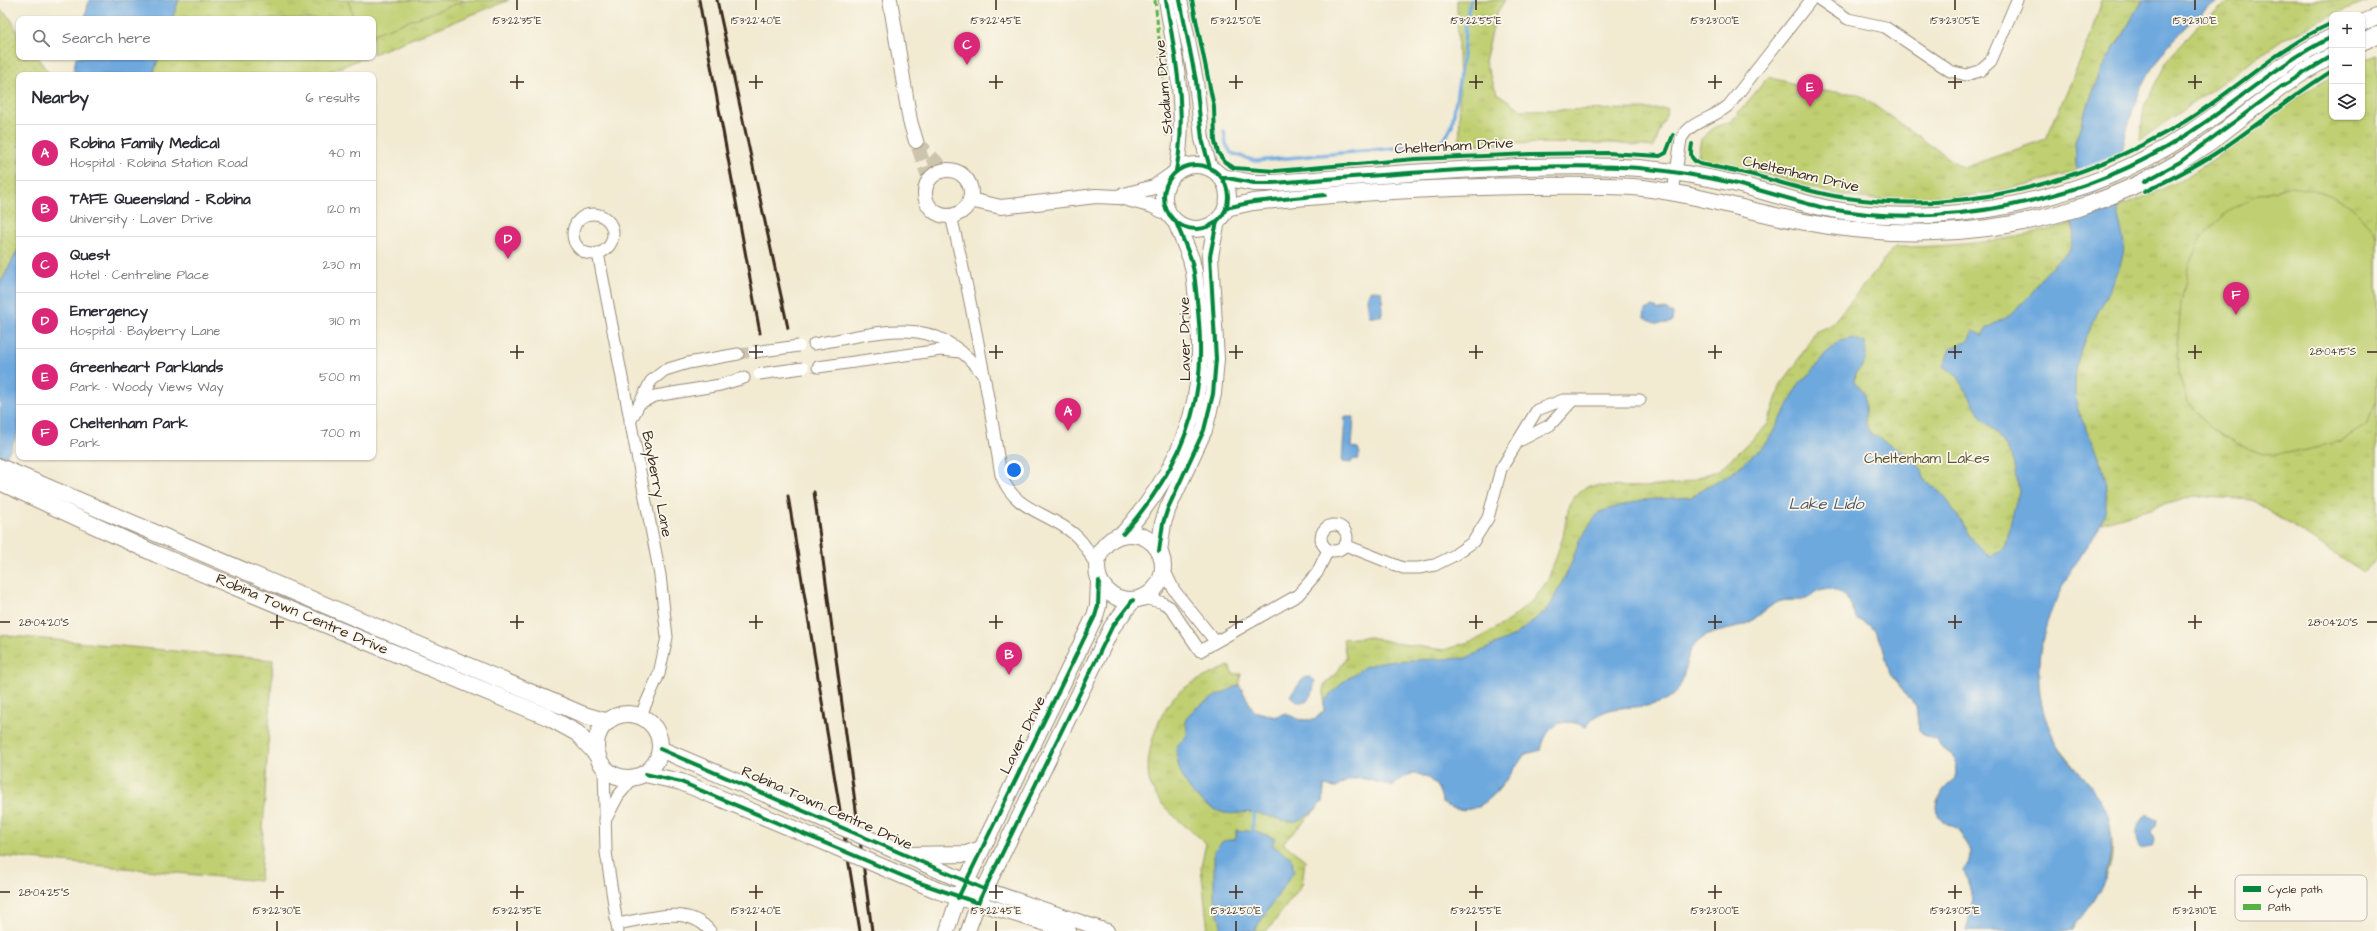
<!DOCTYPE html>
<html lang="en">
<head>
<meta charset="utf-8">
<style>
  body { margin:0; font-family:"Architects Daughter",sans-serif; background:#f7f7f7; color:#2b2b33 }
  .controls { position:absolute; right:12px; top:12px; display:grid; overflow:hidden; border-radius:8px; box-shadow:0 1px 3px #0004 }
  .controls button { width:36px; height:36px; display:grid; place-items:center; padding:0; border:0; border-bottom:1px solid #e1e1e2; background:#fff; color:#2b2b33; font:20px sans-serif }
  .you { position:absolute; left:1014px; top:470px; width:14px; height:14px; margin:-10px; border:3px solid #fff; border-radius:50%; background:#1a73e8; box-shadow:0 0 0 6px #1a73e833 }
  .badge { display:grid; place-items:center; width:26px; height:26px; border-radius:50%; background:#db2777; color:#fff; font-size:13px; font-weight:700 }
  .pin { position:absolute; translate:-50% -33px; filter:drop-shadow(0 1px 2px #0008) }
  .pin::after { content:''; position:absolute; top:21px; width:14px; height:12px; background:inherit; clip-path:polygon(0 0,100% 0,50% 100%) }
  .list { margin:0; padding:0; list-style:none }
  h2 { display:flex; justify-content:space-between; align-items:center; height:52px; margin:0; padding:0 16px; font-size:17px }
  h2 small { font-size:13px; font-weight:400; color:#7c7c81 }
  .list li { display:grid; grid-template-columns:26px 1fr auto; gap:12px; align-items:center; box-sizing:border-box; height:56px; padding:0 16px; border-top:1px solid #e1e1e2 }
  .list b { display:block; font-size:15px; white-space:nowrap }
  .list p { margin:0; font-size:13px; white-space:nowrap; color:#7c7c81 }
  .list em { font-size:13px; font-style:normal; color:#7c7c81 }
  .icon { flex:none; width:22px; height:22px; fill:none; stroke:currentColor; stroke-width:2; stroke-linecap:round; stroke-linejoin:round }
  .map { position:relative; flex:none; width:2377px; height:931px; overflow:hidden }
  .search { position:absolute; background:#fff; box-shadow:0 1px 3px #0004; left:16px; top:16px; width:360px; height:44px; display:flex; align-items:center; gap:10px; box-sizing:border-box; padding:0 14px; border-radius:8px; color:#7c7c81; font-size:15px }
  .panel { position:absolute; background:#fff; box-shadow:0 1px 3px #0004; left:16px; top:72px; width:360px; height:388px; border-radius:8px }
  .map>svg:first-child { display:block }
  .grass { fill:url(#grass-dots); stroke:#7d7c48 }
  .park { fill:url(#park-tufts); stroke:#7d7c48 }
  .pitch { fill:#bfcf71; stroke:#7d7c48 }
  .water { fill:#6ea9de; stroke:#546a7e }
  .pier { fill:#f2ead1 }
  .lines { fill:none; stroke-linecap:round; stroke-linejoin:round }
  .stream { stroke:#6ea9de; stroke-width:3.5 }
  .minor-tunnel { stroke:#cdc4ad; stroke-width:11; stroke-dasharray:11 5.5; stroke-linecap:butt }
  .tertiary-tunnel { stroke:#cdc4ad; stroke-width:14; stroke-dasharray:14 7; stroke-linecap:butt }
  .minor-casing { stroke:#968a78; stroke-width:13 }
  .tertiary-casing { stroke:#968a78; stroke-width:16 }
  .secondary-casing { stroke:#968a78; stroke-width:18 }
  .minor { stroke:#fff; stroke-width:11 }
  .tertiary { stroke:#fff; stroke-width:14 }
  .secondary { stroke:#fff; stroke-width:16 }
  .rail { stroke:#3b2a1e; stroke-width:3 }
  .minor-bridge-casing { stroke:#968a78; stroke-width:13; stroke-linecap:butt }
  .secondary-bridge-casing { stroke:#968a78; stroke-width:18; stroke-linecap:butt }
  .minor-bridge { stroke:#fff; stroke-width:11 }
  .secondary-bridge { stroke:#fff; stroke-width:16 }
  .quiet { stroke:#57b245; stroke-width:3; stroke-dasharray:6 3; stroke-linecap:butt }
  .cycleway-casing { stroke:#fbf7ec; stroke-width:6 }
  .cycleway { stroke:#00873e; stroke-width:4 }
  .ticks { fill:none; stroke:#3b2a1e; stroke-width:1.5 }
  .labels { text-anchor:middle; dominant-baseline:central; stroke-width:3.5; stroke-linejoin:round; paint-order:stroke }
  .street-label { font-size:15px; fill:#3b2a1e; stroke:#fbf7ec }
  .park-label { font-size:15px; fill:#5c5333; stroke:#fbf7ec }
  .water-label { font-size:16px; font-style:italic; fill:#4d5661; stroke:#fbf7ec }
  .key { fill:#fbf7ec; stroke:#c1baae; stroke-width:1 }
  .key-label { font-size:11px; fill:#3b2a1e }
  .ticks-label { font-size:10px; text-anchor:middle; fill:#3b2a1e; stroke:#fbf7ec; stroke-width:3.5; stroke-linejoin:round; paint-order:stroke }
</style>
</head>
<body>
<div class="map">
<svg width="2377" height="931" viewBox="0 0 2377 931">
  <defs>
    <pattern id="grass-dots" width="8" height="8" patternUnits="userSpaceOnUse"><rect width="8" height="8" fill="#bfcf71"/><path d="M2 2h.1M6 6h.1" fill="none" stroke="#a5b261" stroke-width="1.8" stroke-linecap="round"/></pattern>
    <pattern id="park-tufts" width="24" height="20" patternUnits="userSpaceOnUse"><rect width="24" height="20" fill="#bfcf71"/><path d="M3 7l-1-3M5 7V3M7 7l1-3M15 17l-1-3M17 17v-4M19 17l1-3" fill="none" stroke="#a5b261"/></pattern>
  </defs>
  <rect width="100%" height="100%" fill="#fbf7ec"/>
  <filter id="ink" filterUnits="userSpaceOnUse"><feTurbulence type="fractalNoise" baseFrequency=".025" numOctaves="2"/><feDisplacementMap in="SourceGraphic" scale="8" xChannelSelector="R" yChannelSelector="G"/><feConvolveMatrix kernelMatrix="1 2 1 2 8 2 1 2 1" color-interpolation-filters="sRGB"/></filter>
  <filter id="wash" filterUnits="userSpaceOnUse"><feTurbulence type="fractalNoise" baseFrequency=".012" numOctaves="4" result="noise"/><feDisplacementMap in="SourceGraphic" scale="16" xChannelSelector="R" yChannelSelector="G"/><feGaussianBlur stdDeviation="0.9" result="paint"/><feColorMatrix in="noise" values="0 0 0 0 0 0 0 0 0 0 0 0 0 0 0 0 0 1.4 0 .05"/><feComposite in="paint" operator="in"/></filter>
  <g filter="url(#wash)">
    <rect width="100%" height="100%" fill="#f2ead1"/>
    <path class="grass" d="M0 10C18 20 19 39 19 57H37L50 75H19V248L0 284Z"/>
    <g class="park">
      <path d="M179 0H509L373 54V19H172Z"/>
      <path d="M1457 0H1505L1496 14 1485 62 1497 93 1522 110 1668 109 1654 147 1610 143 1460 144Z"/>
      <path d="M2101 0H2143L2101 70 2075 141 2077 171C2003 193 1925 209 1847 196 1816 191 1787 179 1757 172 1739 168 1721 164 1704 160L1698 156 1701 139 1715 127 1732 121 1768 77 1817 90 1858 94 1963 168 2046 139 2088 43Z"/>
      <path d="M2232 0H2368L2332 15 2284 39 2140 140 2144 106 2168 59 2202 21Z"/>
      <path d="M2377 55V559L2364 572 2252 500 2194 496 2099 524C2083 552 2063 578 2050 608 2032 651 2032 716 2064 753 2089 784 2115 810 2112 854 2110 884 2086 906 2072 931H1966C1975 904 1973 895 1964 869L1969 862 1971 851 1957 828C1933 820 1930 805 1947 786 1949 784 1952 782 1954 780 1957 775 1955 764 1956 758L1940 746 1937 740 1926 736 1919 730 1916 706 1890 674 1883 647 1876 633 1869 625 1856 618C1852 599 1835 581 1815 592 1812 594 1811 597 1808 598 1802 602 1789 599 1781 601 1768 605 1758 618 1746 624 1728 632 1707 629 1694 646 1682 660 1688 681 1673 695 1646 718 1609 694 1586 727 1563 715 1546 725 1541 750L1525 754C1505 780 1482 827 1442 803 1442 788 1428 772 1411 774 1404 775 1398 781 1392 786 1370 781 1356 771 1336 788L1324 786 1323 802 1283 843 1305 860 1302 885 1267 931H1208L1201 867 1206 843C1188 827 1161 810 1151 786 1141 763 1158 710 1178 693 1192 681 1212 674 1229 666L1233 674H1241L1239 685 1254 711 1275 717 1286 713 1300 720H1314L1324 711V685L1337 673 1346 658 1343 639 1370 637 1395 643 1444 650 1480 638 1511 619 1534 599 1548 580 1563 537 1569 504 1578 493 1587 486 1645 487 1679 484 1719 470 1768 424 1781 384 1796 364 1815 332 1831 325 1895 247C1983 247 2058 234 2139 199 2153 192 2170 187 2183 179 2235 148 2280 106 2332 76V117H2362V61Z"/>
      <path d="M159 57H366L321 75H153Z"/>
      <path d="M0 635 273 660 260 881 0 856Z"/>
    </g>
    <g class="pitch">
      <path d="M348 0H467L373 34V19H354Z"/>
      <path d="M2292 186C2333 192 2355 201 2377 238V401L2366 425 2341 441 2288 453 2263 454 2236 444 2208 425 2187 400 2178 373 2177 347 2181 303 2189 264 2203 235 2232 208 2261 194Z"/>
    </g>
    <g class="water">
      <path d="M89 0H179L172 19H85Z"/>
      <path d="M2143 0H2219C2145 50 2121 116 2117 203 2116 222 2127 237 2123 254 2112 303 2074 333 2075 389 2075 413 2090 434 2099 456 2106 474 2108 494 2105 512 2103 526 2089 541 2082 553 2057 593 2036 633 2039 683 2040 707 2048 730 2061 750 2070 763 2082 774 2091 786 2097 794 2104 804 2107 813 2115 833 2111 864 2103 884 2096 900 2081 915 2072 931H1966C1975 904 1973 895 1964 869L1969 862 1971 851 1957 828C1933 820 1930 805 1947 786 1949 784 1952 782 1954 780 1957 775 1955 764 1956 758L1940 746 1937 740 1926 736 1919 730 1916 706 1890 674 1883 647 1876 633 1869 625 1856 618C1852 599 1835 581 1815 592 1812 594 1811 597 1808 598 1802 602 1789 599 1781 601 1768 605 1758 618 1746 624 1728 632 1707 629 1694 646 1682 660 1688 681 1673 695 1646 718 1609 694 1586 727 1563 715 1546 725 1541 750L1525 754C1505 780 1482 827 1442 803 1442 788 1428 772 1411 774 1404 775 1398 781 1392 786 1370 781 1356 771 1336 788L1324 786 1323 802C1293 832 1291 820 1255 813 1245 811 1233 815 1224 813 1193 803 1177 778 1176 747L1187 735C1188 731 1185 724 1186 720 1188 708 1228 690 1239 685L1254 711 1275 717 1286 713 1300 720H1314L1324 711V701L1343 682 1364 667 1385 661 1466 658 1514 636 1549 608 1571 564 1580 539 1599 512 1641 500 1691 497 1730 474 1766 444 1788 406 1799 383 1811 373 1825 354 1841 341 1853 338 1865 343C1867 356 1866 365 1855 373L1854 383 1864 391 1866 424 1870 433 1909 455 1921 468 1925 481C1956 497 1962 539 1991 557L2004 548 2019 491 2014 461 1997 432 1982 418 1958 377 1944 366 1951 348 1968 341 1973 331 1983 335 1985 329 2010 315 2031 295 2043 274 2070 249 2074 231 2072 223 2077 187 2075 141 2101 70Z"/>
      <path d="M76 57H159L153 75H73Z"/>
      <path d="M19 248V430L11 449 0 464V284Z"/>
      <path d="M1370 291H1381L1383 308 1381 316H1369L1367 298Z"/>
      <path d="M1654 307 1659 310 1666 309 1673 314 1672 322C1661 325 1653 324 1644 317L1645 310Z"/>
      <path d="M1345 417H1354L1352 447 1358 449 1360 453 1358 459 1352 460 1351 463 1342 462Z"/>
      <path d="M1308 676 1315 681 1312 695 1306 702H1298L1290 696 1302 680Z"/>
      <path d="M2146 814 2157 819 2156 826 2151 831 2154 840 2152 847 2141 849C2134 837 2136 824 2146 814Z"/>
      <path d="M1236 830 1256 832 1275 838 1272 845 1292 859 1294 871 1254 931H1220L1221 925 1214 895V850L1223 841 1236 839Z"/>
    </g>
    <g class="pier">
      <path d="M2124 151 2121 164 2075 187V171Z"/>
      <path d="M2120 183 2119 205 2070 222 2073 202Z"/>
    </g>
    <g class="lines">
      <g class="stream">
        <path d="M1224 131 1226 144 1231 153 1255 161 1428 145 1441 141 1447 135 1452 125 1463 56 1466 18 1471 0"/>
        <path d="M1252 831 1254 813"/>
      </g>
    </g>
  </g>
  <g filter="url(#ink)">
    <g class="lines">
      <path class="minor-tunnel" d="M738 354 754 352"/>
      <g class="tertiary-tunnel">
        <path d="M916 141 944 170"/>
        <path d="M918 147 929 179"/>
      </g>
      <defs>
        <g id="minor">
          <path d="M1820 0 1848 19 1885 27 1950 71 1966 75 1980 71 1991 61 2017 0"/>
          <path d="M1673 193 1681 139C1691 120 1714 119 1729 105L1811 0"/>
          <circle cx="593" cy="234" r="20"/>
          <path d="M951 216C972 301 987 388 1001 475 1015 512 1047 511 1074 534 1085 543 1090 554 1096 567"/>
          <path d="M598 253 660 575 667 637 659 674 640 717"/>
          <path d="M814 344C881 333 935 310 983 375"/>
          <path d="M818 367 941 350 961 352"/>
          <path d="M640 403 655 396 720 385 744 378"/>
          <path d="M630 422 651 381 665 370 688 363 738 354"/>
          <path d="M1519 441 1550 425 1572 401"/>
          <circle cx="1334" cy="538" r="13"/>
          <path d="M1345 545 1403 568H1419L1435 565 1453 556 1473 542 1488 518 1501 469 1537 410 1563 400H1640"/>
          <path d="M1163 567 1174 590 1215 641"/>
          <path d="M1142 598 1161 602 1170 607 1200 651 1298 595 1317 573 1328 550"/>
          <path d="M604 767 606 852 618 931"/>
          <path d="M605 821 618 796 633 778"/>
          <path d="M617 924C647 919 688 904 710 931"/>
        </g>
        <g id="tertiary">
          <path d="M890 0 910 121 916 141"/>
          <path d="M1166 0C1175 55 1188 115 1176 171"/>
          <path d="M1180 0 1196 81 1202 139 1210 168"/>
          <circle cx="948" cy="193" r="23"/>
          <path d="M1120 197 1153 206 1168 214"/>
          <path d="M970 200 1001 207 1096 196 1117 197 1154 187 1171 175"/>
          <path d="M984 889 1107 931"/>
          <path d="M947 931 958 898"/>
          <path d="M968 931 978 903 1069 931"/>
        </g>
        <g id="secondary">
          <path d="M2362 23 2377 17"/>
          <path d="M2362 42 2377 35"/>
          <circle cx="1196" cy="197" r="32"/>
          <path d="M1222 177 1254 183H1271C1355 177 1438 170 1522 167 1561 166 1600 165 1639 168 1670 171 1702 176 1733 183 1764 191 1794 201 1825 208 1897 222 1975 216 2046 197 2104 182 2158 156 2207 121 2248 92 2286 59 2332 37"/>
          <path d="M1226 208 1253 202C1345 193 1437 187 1530 186 1565 186 1599 185 1633 187 1688 192 1740 209 1794 220 1887 239 1984 237 2075 209 2122 194 2166 172 2207 144 2248 114 2286 79 2332 56"/>
          <path d="M0 467 584 715 608 722"/>
          <path d="M0 482 156 554 548 717 577 733 598 756"/>
          <circle cx="1130" cy="567" r="33"/>
          <path d="M1123 534C1160 492 1191 440 1198 384 1203 348 1198 308 1194 272L1191 259 1176 222"/>
          <path d="M1159 551 1163 523 1168 508 1204 430 1213 394 1216 359 1210 256 1217 221"/>
          <circle cx="628" cy="746" r="32"/>
          <path d="M660 749 810 813"/>
          <path d="M645 774 681 782 813 837"/>
          <path d="M883 845 973 885"/>
          <path d="M908 855 966 854 981 849"/>
          <path d="M887 869 939 891 978 903 1112 627 1133 600"/>
          <path d="M958 898 1095 616 1098 606 1099 581"/>
        </g>
      </defs>
      <use href="#minor" class="minor-casing"/>
      <use href="#tertiary" class="tertiary-casing"/>
      <use href="#secondary" class="secondary-casing"/>
      <use href="#minor" class="minor"/>
      <use href="#tertiary" class="tertiary"/>
      <use href="#secondary" class="secondary"/>
      <g class="rail">
        <path d="M699 0 760 333"/>
        <path d="M717 0 788 328"/>
        <path d="M814 492 872 931"/>
        <path d="M788 496 860 931"/>
      </g>
      <defs>
        <g id="minor-bridge">
          <path d="M754 352 799 346"/>
          <path d="M759 374 803 368"/>
        </g>
        <g id="secondary-bridge">
          <path d="M810 813 883 845"/>
          <path d="M813 837 887 869"/>
        </g>
      </defs>
      <use href="#minor-bridge" class="minor-bridge-casing"/>
      <use href="#secondary-bridge" class="secondary-bridge-casing"/>
      <use href="#minor-bridge" class="minor-bridge"/>
      <use href="#secondary-bridge" class="secondary-bridge"/>
      <path class="quiet" d="M1155 0 1163 76 1167 136"/>
      <defs>
        <g id="cycleway">
          <path d="M1166 0C1175 55 1188 115 1176 171"/>
          <path d="M1180 0 1196 81 1202 139 1210 168"/>
          <path d="M1192 0 1214 107 1215 141 1218 153 1225 162 1234 168 1275 171 1415 159 1531 154 1608 153 1660 156 1666 153 1673 135"/>
          <path d="M1692 144C1690 155 1690 159 1700 164 1719 168 1739 171 1757 176 1787 184 1816 194 1847 198 1966 215 2082 183 2184 122 2235 91 2277 48 2332 23"/>
          <circle cx="1196" cy="197" r="32"/>
          <path d="M1222 177 1254 183H1271C1355 177 1438 170 1522 167 1561 166 1600 165 1639 168 1670 171 1702 176 1733 183 1764 191 1794 201 1825 208 1897 222 1975 216 2046 197 2104 182 2158 156 2207 121 2248 92 2286 59 2332 37"/>
          <path d="M2144 182 2180 162 2281 87 2332 56"/>
          <path d="M2144 192C2171 179 2197 166 2222 149 2259 124 2293 95 2332 71"/>
          <path d="M1226 208 1253 202 1325 195"/>
          <path d="M1123 534C1160 492 1191 440 1198 384 1203 348 1198 308 1194 272L1191 259 1176 222"/>
          <path d="M1159 551 1163 523 1168 508 1204 430 1213 394 1216 359 1210 256 1217 221"/>
          <path d="M660 749 984 889"/>
          <path d="M645 774 681 782 917 882 978 903 1112 627 1133 600"/>
          <path d="M958 898 1095 616 1098 606 1099 581"/>
        </g>
      </defs>
      <use href="#cycleway" class="cycleway-casing"/>
      <use href="#cycleway" class="cycleway"/>
    </g>
  </g>
  <path class="ticks" d="M517 0V10M756 0V10M996 0V10M1236 0V10M1476 0V10M1715 0V10M1955 0V10M2195 0V10M517 75V89M756 75V89M996 75V89M1236 75V89M1476 75V89M1715 75V89M1955 75V89M2195 75V89M510 82H524M749 82H763M989 82H1003M1229 82H1243M1469 82H1483M1708 82H1722M1948 82H1962M2188 82H2202M517 345V359M756 345V359M996 345V359M1236 345V359M1476 345V359M1715 345V359M1955 345V359M2195 345V359M510 352H524M749 352H763M989 352H1003M1229 352H1243M1469 352H1483M1708 352H1722M1948 352H1962M2188 352H2202M2367 352H2377M277 615V629M517 615V629M756 615V629M996 615V629M1236 615V629M1476 615V629M1715 615V629M1955 615V629M2195 615V629M0 622H10M270 622H284M510 622H524M749 622H763M989 622H1003M1229 622H1243M1469 622H1483M1708 622H1722M1948 622H1962M2188 622H2202M2367 622H2377M277 885V899M517 885V899M756 885V899M996 885V899M1236 885V899M1476 885V899M1715 885V899M1955 885V899M2195 885V899M0 892H10M270 892H284M510 892H524M749 892H763M989 892H1003M1229 892H1243M1469 892H1483M1708 892H1722M1948 892H1962M2188 892H2202M277 921V931M517 921V931M756 921V931M996 921V931M1236 921V931M1476 921V931M1715 921V931M1955 921V931M2195 921V931"/>
  <g class="labels">
    <g class="street-label">
      <text transform="translate(1164 87) rotate(-95)">Stadium Drive</text>
      <text transform="translate(1454 146) rotate(-3)">Cheltenham Drive</text>
      <text transform="translate(1801 174) rotate(13)">Cheltenham Drive</text>
      <text transform="translate(1185 339) rotate(-91)">Laver Drive</text>
      <text transform="translate(657 484) rotate(79)">Bayberry Lane</text>
      <text transform="translate(302 614) rotate(23)">Robina Town Centre Drive</text>
      <text transform="translate(1023 735) rotate(-64)">Laver Drive</text>
      <text transform="translate(827 808) rotate(24)">Robina Town Centre Drive</text>
    </g>
    <g class="park-label">
      <text x="1927" y="458">Cheltenham Lakes</text>
    </g>
    <g class="water-label">
      <text x="1826" y="504">Lake Lido</text>
    </g>
  </g>
  <rect x="2235" y="875" width="132" height="46" rx="6" class="key"/>
  <rect x="2243" y="886" width="18" height="6" fill="#00873e"/>
  <rect x="2243" y="904" width="18" height="6" fill="#57b245"/>
  <g class="key-label">
    <text x="2268" y="893">Cycle path</text>
    <text x="2268" y="911">Path</text>
  </g>
  <g class="ticks-label">
    <text x="517" y="24">153°22'35"E</text>
    <text x="756" y="24">153°22'40"E</text>
    <text x="996" y="24">153°22'45"E</text>
    <text x="1236" y="24">153°22'50"E</text>
    <text x="1476" y="24">153°22'55"E</text>
    <text x="1715" y="24">153°23'00"E</text>
    <text x="1955" y="24">153°23'05"E</text>
    <text x="2195" y="24">153°23'10"E</text>
    <text x="2333" y="355">28°04'15"S</text>
    <text x="44" y="626">28°04'20"S</text>
    <text x="2333" y="626">28°04'20"S</text>
    <text x="44" y="896">28°04'25"S</text>
    <text x="277" y="914">153°22'30"E</text>
    <text x="517" y="914">153°22'35"E</text>
    <text x="756" y="914">153°22'40"E</text>
    <text x="996" y="914">153°22'45"E</text>
    <text x="1236" y="914">153°22'50"E</text>
    <text x="1476" y="914">153°22'55"E</text>
    <text x="1715" y="914">153°23'00"E</text>
    <text x="1955" y="914">153°23'05"E</text>
    <text x="2195" y="914">153°23'10"E</text>
  </g>
</svg>
<div class="controls">
<button>+</button>
<button>−</button>
<button><svg class="icon" aria-label="layers" viewBox="0 0 24 24"><path d="M12 4l9 5-9 5-9-5zM3 14l9 5 9-5"/></svg></button>
</div>
<div class="you"></div>
<div class="pin badge" style="left:1068px;top:431px">A</div>
<div class="pin badge" style="left:1009px;top:675px">B</div>
<div class="pin badge" style="left:967px;top:65px">C</div>
<div class="pin badge" style="left:508px;top:259px">D</div>
<div class="pin badge" style="left:1810px;top:107px">E</div>
<div class="pin badge" style="left:2236px;top:315px">F</div>
<div class="search"><svg class="icon" aria-label="search" viewBox="0 0 24 24"><circle cx="10" cy="10" r="6"/><path d="M15 15l6 6"/></svg>Search here</div>
<section class="panel">
<h2>Nearby<small>6 results</small></h2>
<ul class="list">
<li><span class="badge">A</span><div><b>Robina Family Medical</b><p>Hospital · Robina Station Road</p></div><em>40 m</em></li>
<li><span class="badge">B</span><div><b>TAFE Queensland - Robina</b><p>University · Laver Drive</p></div><em>120 m</em></li>
<li><span class="badge">C</span><div><b>Quest</b><p>Hotel · Centreline Place</p></div><em>230 m</em></li>
<li><span class="badge">D</span><div><b>Emergency</b><p>Hospital · Bayberry Lane</p></div><em>310 m</em></li>
<li><span class="badge">E</span><div><b>Greenheart Parklands</b><p>Park · Woody Views Way</p></div><em>500 m</em></li>
<li><span class="badge">F</span><div><b>Cheltenham Park</b><p>Park</p></div><em>700 m</em></li>
</ul>
</section>
</div>
</body>
</html>
